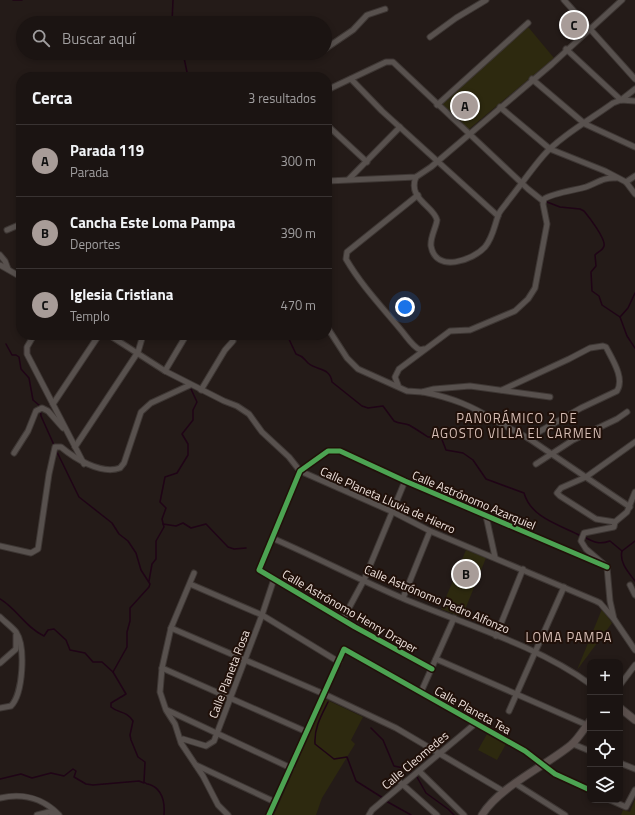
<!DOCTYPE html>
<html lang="es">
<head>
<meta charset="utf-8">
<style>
  body { margin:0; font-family:"Titillium Web",sans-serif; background:#241d1b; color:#f1f3f6 }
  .controls { position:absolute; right:12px; bottom:12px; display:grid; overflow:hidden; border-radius:8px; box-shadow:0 2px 6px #0003 }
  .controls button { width:36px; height:36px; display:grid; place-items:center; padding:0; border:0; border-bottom:1px solid #393332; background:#1b1412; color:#f1f3f6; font:20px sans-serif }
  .you { position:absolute; left:405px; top:307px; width:14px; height:14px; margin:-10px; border:3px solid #fff; border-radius:50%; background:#1a73e8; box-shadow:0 0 0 6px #1a73e833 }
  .badge { display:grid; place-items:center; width:26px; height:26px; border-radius:50%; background:#a89c98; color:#111; font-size:13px; font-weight:700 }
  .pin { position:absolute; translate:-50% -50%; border:2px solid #fff; box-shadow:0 1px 4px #0006 }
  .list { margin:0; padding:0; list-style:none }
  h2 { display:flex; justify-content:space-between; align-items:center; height:52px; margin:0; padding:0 16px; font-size:17px }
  h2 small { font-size:13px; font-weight:400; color:#a09e9f }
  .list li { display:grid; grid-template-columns:26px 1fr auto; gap:12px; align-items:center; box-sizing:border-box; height:72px; padding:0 16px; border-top:1px solid #393332 }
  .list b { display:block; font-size:15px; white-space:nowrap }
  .list p { margin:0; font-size:13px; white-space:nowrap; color:#a09e9f }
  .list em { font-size:13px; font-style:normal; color:#a09e9f }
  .icon { flex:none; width:22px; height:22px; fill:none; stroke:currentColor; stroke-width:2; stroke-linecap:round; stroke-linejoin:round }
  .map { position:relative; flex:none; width:635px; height:815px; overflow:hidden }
  .search { position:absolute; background:#1b1412; box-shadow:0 2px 6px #0003; left:16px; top:16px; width:316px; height:44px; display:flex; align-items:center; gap:10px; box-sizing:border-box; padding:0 14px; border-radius:22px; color:#a09e9f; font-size:15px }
  .panel { position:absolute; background:#1b1412; box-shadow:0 2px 6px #0003; left:16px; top:72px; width:316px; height:268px; border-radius:16px }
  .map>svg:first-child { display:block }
  .green { fill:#2d290f }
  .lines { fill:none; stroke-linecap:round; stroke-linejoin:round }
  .stream { stroke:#1f0416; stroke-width:1.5 }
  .street-casing { stroke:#3e3734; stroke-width:7 }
  .secondary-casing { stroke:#3e3734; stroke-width:9 }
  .street { stroke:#58514e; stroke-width:5 }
  .secondary { stroke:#5c514e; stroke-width:7 }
  .cycleway-casing { stroke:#201009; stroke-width:8 }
  .cycleway { stroke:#4ca352; stroke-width:5 }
  .labels { text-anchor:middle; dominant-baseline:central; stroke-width:4; stroke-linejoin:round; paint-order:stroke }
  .street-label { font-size:12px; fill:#efe2dd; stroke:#201009 }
  .neighbourhood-label { font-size:13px; letter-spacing:1px; fill:#d6bdb4; stroke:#201009 }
</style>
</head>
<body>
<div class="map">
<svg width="635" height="815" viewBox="0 0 635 815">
  <rect width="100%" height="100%" fill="#241b18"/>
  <g class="green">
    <path d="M527 27 529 28 554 58 468 130 441 105 442 103Z"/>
    <path d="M466 550 486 558 462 617 441 609Z"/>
    <path d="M602 609 612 623 577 670Z"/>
    <path d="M325 699 363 717 351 740 355 744 322 798 316 815H274Z"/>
    <path d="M487 734 506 744 497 760 478 750Z"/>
    <path d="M635 799V815H621L623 810 630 812Z"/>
  </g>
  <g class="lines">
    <g class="stream">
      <path d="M13 0H22"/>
      <path d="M172 23 173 0"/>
      <path d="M183 53 188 77"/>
      <path d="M547 202 560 207 580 209 584 211C589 217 606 239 604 246 603 250 598 252 595 255L596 266 591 272 592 291 599 296 602 305 620 317 627 336 635 348"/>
      <path d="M327 246 331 242"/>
      <path d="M620 317 628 308 635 293"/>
      <path d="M287 335 296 354C303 356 303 358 308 363 317 371 330 367 332 382L362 406 368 408 383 406 394 421C399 424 405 423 409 425 416 429 422 433 428 437H441L446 450 463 453 473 460 486 479 524 493C531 518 560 525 581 536"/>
      <path d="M6 344 12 355H16L19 357 21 369 29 378 33 400 40 406 41 416 54 445"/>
      <path d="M56 450 79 497 112 523 119 534 128 541 136 553 141 570 150 584 149 587 130 608V621L127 632V647L113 672 126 694 111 703V707C119 714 126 710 133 721L130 735 131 740 138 757 145 762 144 782 147 784"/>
      <path d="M163 524 176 526 183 523 191 528 206 524 228 547 234 549 246 548"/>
      <path d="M584 537C594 542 599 545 610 541L622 551C619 562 628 572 635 581"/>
      <path d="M622 551 635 541"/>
      <path d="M149 581 152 564 156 559V541L164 527 162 519 166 508 160 502 165 477 177 473 188 455V444L182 434 193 420V410L197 402 191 389"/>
      <path d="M0 599C17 609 26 628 44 636L48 630 54 629 66 640 70 650 85 653 93 662H102L113 672"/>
      <path d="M328 702C321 716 314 728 315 744L334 759 347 757 356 781 383 798"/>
      <path d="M371 728 383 740 394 766 408 769 411 772"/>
      <path d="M417 777 426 793 448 809 454 815"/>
      <path d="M0 779 21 774 32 778 51 773 64 776 73 769 76 771 74 777 86 784 93 785 139 781 144 783"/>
      <path d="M148 784C162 788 165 802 164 815"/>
      <path d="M386 801 411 815"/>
    </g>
    <defs>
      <g id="street">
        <path d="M564 0 635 79"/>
        <path d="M430 37 456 18 486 0"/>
        <path d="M325 49 353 30 367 15 385 9"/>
        <path d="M566 49 621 100 635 89"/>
        <path d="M351 79 382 111 498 216"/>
        <path d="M532 79 585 124 635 147"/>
        <path d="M327 90 386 62H393L528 189 543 201"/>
        <path d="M437 105 528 23"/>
        <path d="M500 107 550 149 605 171 626 182 635 194"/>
        <path d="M327 125 367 162"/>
        <path d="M416 177C407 199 434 206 437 220 436 228 430 237 431 246 436 274 473 260 485 247 493 237 494 227 498 216 499 211 505 206 508 201 520 186 531 170 543 156 558 138 594 117 613 103L621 100 635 101"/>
        <path d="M349 179 400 127"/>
        <path d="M327 181 416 177 431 167 552 64 622 0"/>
        <path d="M626 182 635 176"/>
        <path d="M418 195 347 252 346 259C361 285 382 307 401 330 407 337 412 346 420 350L424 349"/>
        <path d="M7 230 21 224"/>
        <path d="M0 255 5 261 8 269"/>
        <path d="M0 265 21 277"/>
        <path d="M327 327 347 358 358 369 407 391 422 392 434 389 470 386 550 397"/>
        <path d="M34 335 27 347V354L84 464"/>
        <path d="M109 335 165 371 224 401 237 406 249 414 262 432 289 457 300 471 393 512 430 531 596 601 600 603 614 619"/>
        <path d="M165 371 184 339"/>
        <path d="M398 385 395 377 399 369 450 331 470 330 515 311 528 299 535 288 547 224 543 204 544 199C553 193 576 190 586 187 597 183 604 177 616 178"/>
        <path d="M201 390 225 350 233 341"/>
        <path d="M502 390 569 359 590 348 603 346 606 347C612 359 625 378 617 391L581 408 528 438"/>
        <path d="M423 392C453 398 472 406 496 421L528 438 630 507"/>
        <path d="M53 404 99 335"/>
        <path d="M635 442 586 477 561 488 557 493 560 496 596 519 615 522 614 527 584 533 581 541 586 549 607 567 610 601 614 619 635 650"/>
        <path d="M75 447 138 352 143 335"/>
        <path d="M14 453 28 431 36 411 42 408 48 411 63 428"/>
        <path d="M536 464 573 440 617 419 627 412"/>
        <path d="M486 516 495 557"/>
        <path d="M615 522 627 512 635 492"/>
        <path d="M272 538C316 557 358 579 402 598 463 624 537 645 590 684"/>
        <path d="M0 546 31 553 38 549 49 474 55 447H61C74 458 101 475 120 468L124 463 141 412 151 403 190 385"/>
        <path d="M194 573 171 628 162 668 160 692 166 710 175 724 181 743 203 776 218 805 228 815"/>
        <path d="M190 584 262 615 339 662"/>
        <path d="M630 585 635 595"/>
        <path d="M403 598 430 531"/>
        <path d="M0 617C5 622 12 627 16 632 26 647 23 694 11 706L0 708"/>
        <path d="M343 619 364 580 405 481"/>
        <path d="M171 628 324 694 396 728 503 791"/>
        <path d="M496 636 523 569"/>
        <path d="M436 659 587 725"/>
        <path d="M0 663 16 649V635"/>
        <path d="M162 668 307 732"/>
        <path d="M432 669 355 627 259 570 300 471 328 451H340L405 481 607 567"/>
        <path d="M620 685 635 665"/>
        <path d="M421 692 454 618"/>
        <path d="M167 710 291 768"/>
        <path d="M509 711 564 587"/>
        <path d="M181 741 183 739 206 746 214 741 262 615 274 579"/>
        <path d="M573 744 590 751"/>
        <path d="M620 763 635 769"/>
        <path d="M196 765 275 802"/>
        <path d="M419 771 464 815"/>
        <path d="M401 783 437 815"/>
        <path d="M516 784 565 815"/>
        <path d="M0 798C22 793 43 798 59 815"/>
        <path d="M610 800 626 807 635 790"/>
        <path d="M37 815 49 812 57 815"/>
        <path d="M269 815 344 649 525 751 555 774 590 790"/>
        <path d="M369 815 372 810 476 723"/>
      </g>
      <g id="secondary">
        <path d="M620 708 635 720"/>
        <path d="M482 815C499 787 544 767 571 745 578 739 584 729 590 721"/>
      </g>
    </defs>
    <use href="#street" class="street-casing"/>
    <use href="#secondary" class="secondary-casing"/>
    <use href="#street" class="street"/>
    <use href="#secondary" class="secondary"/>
    <defs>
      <g id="cycleway">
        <path d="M432 669 355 627 259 570 300 471 328 451H340L405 481 607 567"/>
        <path d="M269 815 344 649 525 751 555 774 590 790"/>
      </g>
    </defs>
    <use href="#cycleway" class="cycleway-casing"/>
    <use href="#cycleway" class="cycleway"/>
  </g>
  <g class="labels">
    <g class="street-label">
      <text transform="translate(388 500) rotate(24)">Calle Planeta Lluvia de Hierro</text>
      <text transform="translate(474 500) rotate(23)">Calle Astrónomo Azarquiel</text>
      <text transform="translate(437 599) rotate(23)">Calle Astrónomo Pedro Alfonzo</text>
      <text transform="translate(350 611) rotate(30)">Calle Astrónomo Henry Draper</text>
      <text transform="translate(229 674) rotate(-69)">Calle Planeta Rosa</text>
      <text transform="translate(473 710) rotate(29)">Calle Planeta Tea</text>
      <text transform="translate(415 760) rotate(-40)">Calle Cleomedes</text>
    </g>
    <g class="neighbourhood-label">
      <text x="517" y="418">PANORÁMICO 2 DE<tspan x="517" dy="15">AGOSTO VILLA EL CARMEN</tspan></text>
      <text x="569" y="637">LOMA PAMPA</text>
    </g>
  </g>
</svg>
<div class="controls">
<button>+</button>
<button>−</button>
<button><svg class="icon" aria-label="locate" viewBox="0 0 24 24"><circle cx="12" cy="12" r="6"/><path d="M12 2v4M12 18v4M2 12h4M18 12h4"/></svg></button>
<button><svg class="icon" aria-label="layers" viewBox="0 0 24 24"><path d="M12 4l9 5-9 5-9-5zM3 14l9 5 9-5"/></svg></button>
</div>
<div class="you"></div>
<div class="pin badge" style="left:465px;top:106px">A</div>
<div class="pin badge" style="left:466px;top:574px">B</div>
<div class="pin badge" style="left:574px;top:25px">C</div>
<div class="search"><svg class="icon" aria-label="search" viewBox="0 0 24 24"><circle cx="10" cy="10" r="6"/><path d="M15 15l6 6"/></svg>Buscar aquí</div>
<section class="panel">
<h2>Cerca<small>3 resultados</small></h2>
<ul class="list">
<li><span class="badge">A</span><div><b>Parada 119</b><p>Parada</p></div><em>300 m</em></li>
<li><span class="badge">B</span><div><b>Cancha Este Loma Pampa</b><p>Deportes</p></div><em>390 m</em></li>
<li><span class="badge">C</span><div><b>Iglesia Cristiana</b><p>Templo</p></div><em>470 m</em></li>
</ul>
</section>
</div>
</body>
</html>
